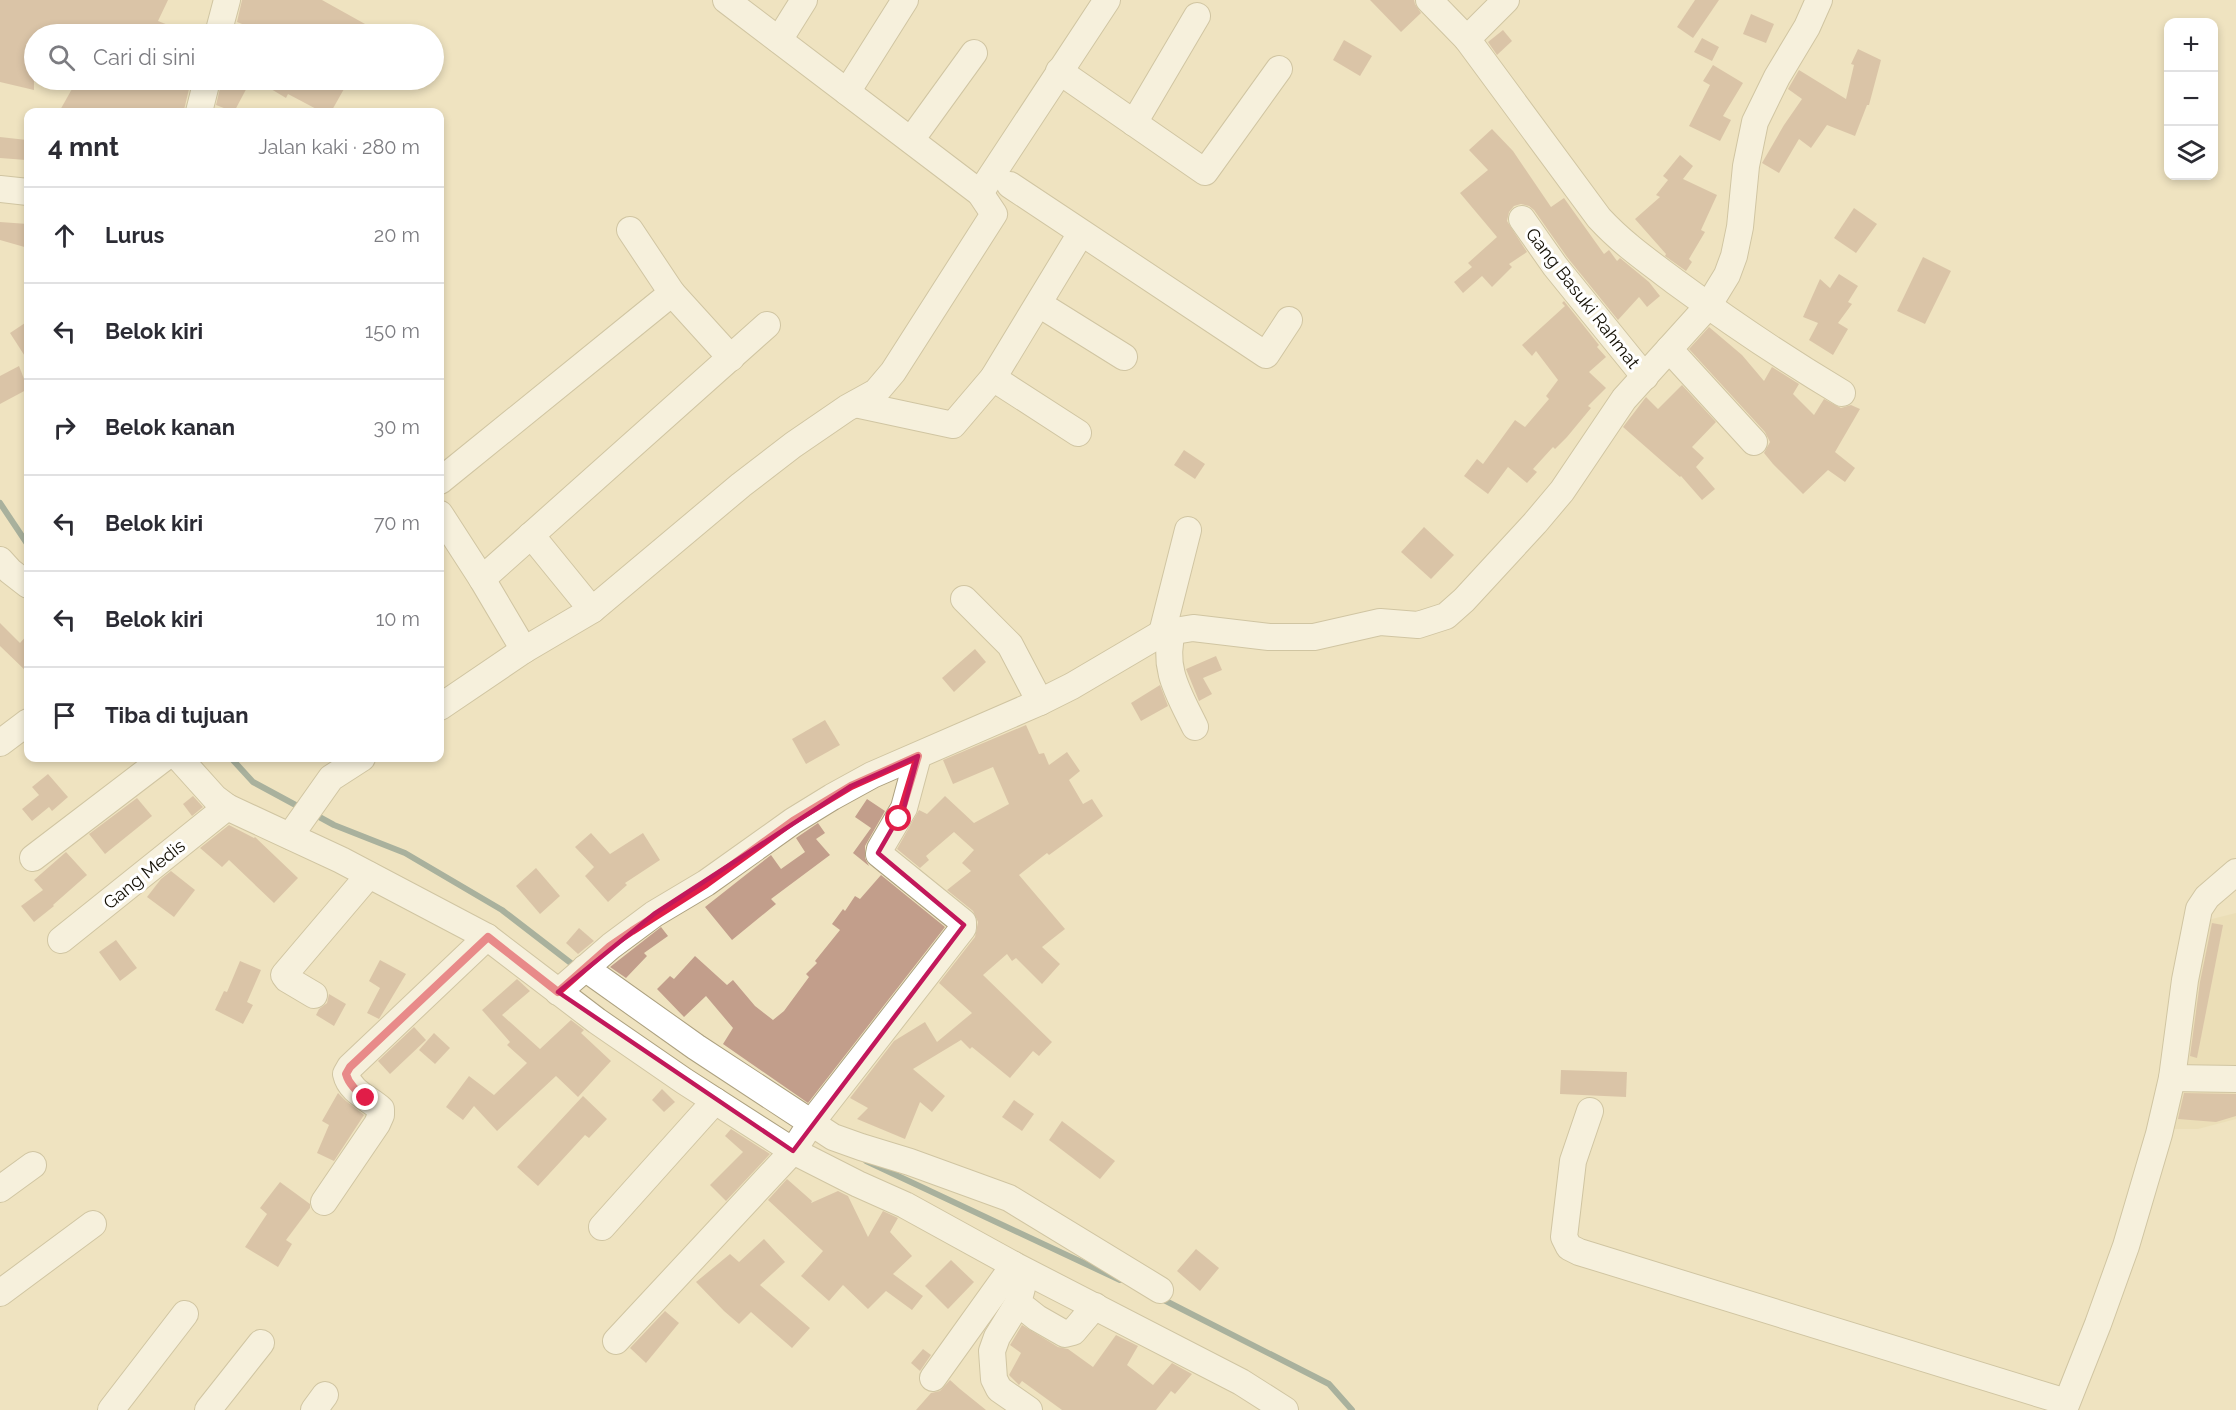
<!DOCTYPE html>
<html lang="id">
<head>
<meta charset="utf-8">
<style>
  body { margin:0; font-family:Raleway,sans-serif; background:#f2f2f3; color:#2b2b33 }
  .controls { position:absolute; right:18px; top:18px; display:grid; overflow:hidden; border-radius:12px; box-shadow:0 3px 9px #0003 }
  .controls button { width:54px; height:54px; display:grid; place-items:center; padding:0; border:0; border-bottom:2px solid #e1e1e2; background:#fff; color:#2b2b33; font:30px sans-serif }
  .stop { position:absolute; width:18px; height:18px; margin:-14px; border:4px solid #e11d48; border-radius:50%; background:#fff }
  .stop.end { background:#e11d48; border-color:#fff; box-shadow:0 2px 6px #0008 }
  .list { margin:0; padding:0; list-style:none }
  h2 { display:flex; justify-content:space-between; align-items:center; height:78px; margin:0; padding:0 24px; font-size:26px }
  h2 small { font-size:20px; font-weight:400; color:#7c7c81 }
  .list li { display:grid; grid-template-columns:39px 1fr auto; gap:18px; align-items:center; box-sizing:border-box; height:96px; padding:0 24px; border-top:2px solid #e1e1e2 }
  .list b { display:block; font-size:22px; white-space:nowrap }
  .list em { font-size:20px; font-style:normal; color:#7c7c81 }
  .icon { flex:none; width:33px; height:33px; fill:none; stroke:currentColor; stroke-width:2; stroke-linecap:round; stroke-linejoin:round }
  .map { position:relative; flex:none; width:2236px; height:1410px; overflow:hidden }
  .search { position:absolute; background:#fff; box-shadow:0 3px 9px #0003; left:24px; top:24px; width:420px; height:66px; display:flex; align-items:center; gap:15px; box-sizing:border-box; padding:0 21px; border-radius:33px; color:#7c7c81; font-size:22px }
  .panel { position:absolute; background:#fff; box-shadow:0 3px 9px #0003; left:24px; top:108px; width:420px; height:654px; border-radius:12px }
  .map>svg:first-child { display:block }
  .built { fill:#e6d7ae }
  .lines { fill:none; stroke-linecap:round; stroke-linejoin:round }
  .stream { stroke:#547374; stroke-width:6 }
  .building { fill:#c29e8b }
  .minor-casing { stroke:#aca07f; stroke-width:28 }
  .minor { stroke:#fff; stroke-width:26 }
  .route { stroke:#e11d48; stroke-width:8 }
  .marked { fill:none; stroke:#c2185b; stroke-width:4.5; stroke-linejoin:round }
  .labels { text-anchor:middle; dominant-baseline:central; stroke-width:6; stroke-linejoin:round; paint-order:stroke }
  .street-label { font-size:18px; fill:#130f04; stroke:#fff }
</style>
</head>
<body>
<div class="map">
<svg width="2236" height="1410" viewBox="0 0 2236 1410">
  <rect width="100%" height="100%" fill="#efe3c0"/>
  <path class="built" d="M2236 913V1119L2198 1129H2159L2196 923Z"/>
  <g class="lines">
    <g class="stream">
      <path d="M0 503 28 545"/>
      <path d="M231 758 253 782 303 809"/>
      <path d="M312 813 334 825 405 853 502 910 576 967"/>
      <path d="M866 1161 1120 1280"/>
      <path d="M1160 1298 1329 1384 1352 1410"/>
    </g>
  </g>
  <g class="building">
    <path d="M0 0H168L158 21 191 34H34V90L0 82Z"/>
    <path d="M242 0H322L383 34H267L237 22Z"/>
    <path d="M1370 0H1414L1415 4 1421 13 1401 32Z"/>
    <path d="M1695 0H1719L1693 38 1677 27Z"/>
    <path d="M1751 14 1774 24 1766 43 1743 34Z"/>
    <path d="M1503 30 1512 41 1497 55 1488 42Z"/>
    <path d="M1702 38 1719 47 1712 61 1694 52Z"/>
    <path d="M1344 40 1372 56 1360 76 1333 60Z"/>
    <path d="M1858 49 1881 60 1869 105H1867L1855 136 1827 125 1811 148 1799 139 1779 173 1762 163 1784 125 1802 99 1788 89 1799 70 1846 99 1854 65 1851 64Z"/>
    <path d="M1713 65 1743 83 1723 116 1731 120 1720 141 1689 126 1710 85 1703 81Z"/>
    <path d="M77 80H155L189 89 184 110 180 109 179 112H132L122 108 119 112H59Z"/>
    <path d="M222 80H251L234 112 216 105Z"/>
    <path d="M256 80H349L331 112H322L288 94 286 98Z"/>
    <path d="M1492 129 1513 151 1551 207 1564 198 1604 254 1609 250 1617 261 1620 258 1649 282 1660 296 1647 307 1639 297 1618 320 1567 257 1534 210 1529 206 1521 204 1514 206 1509 212 1507 221 1527 252 1509 264 1512 267 1492 287 1482 276 1463 293 1454 282 1472 267 1468 263 1497 237 1460 193 1488 170 1469 150Z"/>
    <path d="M0 137 27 140 26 160 0 158Z"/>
    <path d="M1680 155 1693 166 1683 179 1717 195 1701 230 1705 232 1689 259 1692 262 1686 271 1665 256 1666 254 1635 219 1660 197 1656 195 1668 180 1663 176Z"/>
    <path d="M1854 208 1877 224 1856 253 1834 238Z"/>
    <path d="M0 222 28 224V248L0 240Z"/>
    <path d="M1923 257 1951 271 1925 324 1897 311Z"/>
    <path d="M1839 274 1858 286 1848 302 1852 304 1838 323 1848 329 1833 355 1809 340 1818 323 1803 317 1820 279 1830 288Z"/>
    <path d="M1564 301 1599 345 1597 347 1606 357 1589 372 1606 388 1588 406 1591 408 1567 437 1555 449 1553 447 1533 469 1537 472 1527 483 1508 467 1488 494 1464 476 1477 459 1483 464 1515 420 1525 427 1549 399 1546 396 1558 380 1536 351 1532 356 1522 345 1565 306 1562 303Z"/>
    <path d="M28 321V361L10 333Z"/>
    <path d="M1709 327 1742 355 1764 381 1772 367 1799 384 1793 394 1814 415 1824 399 1841 408 1851 405 1860 409 1835 452 1855 468 1845 482 1828 470 1803 494 1773 464 1764 453 1770 442 1765 432 1689 349Z"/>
    <path d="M19 366 28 389 0 404V376Z"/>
    <path d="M1682 385 1716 422 1692 447 1704 458 1696 467 1715 489 1702 500 1681 476 1680 477 1623 427 1646 397 1658 409Z"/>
    <path d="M1184 450 1205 464 1195 479 1174 465Z"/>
    <path d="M1424 527 1454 555 1431 579 1401 552Z"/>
    <path d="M0 623 20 643 28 634V673L0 646Z"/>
    <path d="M975 649 986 662 954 692 942 678Z"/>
    <path d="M1216 656 1222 670 1203 678 1212 694 1199 701 1186 669Z"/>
    <path d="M1160 685 1168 706 1141 721 1131 703Z"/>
    <path d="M825 720 840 745 806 764 792 739Z"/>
    <path d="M1026 725 1039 754 1044 753 1049 765 1067 752 1080 771 1069 780 1083 804 1092 799 1103 816 1049 855 1047 853 1019 875 1065 929 1042 947 1060 964 1042 984 1016 958 1012 961 1007 954 983 975 1052 1042 1039 1056 1033 1051 1010 1078 972 1047 970 1049 961 1040 913 1069 945 1096 932 1112 920 1102 905 1139 857 1119 868 1108 850 1098 894 1041 925 1022 937 1042 972 1013 939 983 975 937 978 922 973 911 947 890 971 871 962 863 974 850 954 832 926 856 929 860 920 868 897 849 919 810 927 814 945 796 974 823 1009 804 993 767 953 784 943 760Z"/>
    <path d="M48 774 68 797 52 811 49 807 32 821 22 809 39 795 32 787Z"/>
    <path d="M193 796 203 807 192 816 183 804Z"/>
    <path d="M137 798 152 816 105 854 89 834Z"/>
    <path d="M867 799 885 811 865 846V858L869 866 853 853 871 828 855 817Z"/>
    <path d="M818 823 825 833 816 839 830 855 771 899 776 904 732 940 705 907 771 855 781 869 805 852 796 838Z"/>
    <path d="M229 825 254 838 255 837 298 878 274 903 229 860 222 867 200 848Z"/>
    <path d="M591 833 610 854 643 833 660 860 625 883 627 885 608 902 585 876 594 867 575 847Z"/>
    <path d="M66 852 87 875 53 905 54 906 34 922 21 906 43 890 34 880Z"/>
    <path d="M536 868 560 896 540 914 516 886Z"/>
    <path d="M171 871 195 890 174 917 147 897 161 879Z"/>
    <path d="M881 875 945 927 808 1103 723 1044 733 1028 706 996 684 1017 657 989 670 976 674 979 695 956 727 985 733 980 755 1006 773 1020 784 1011 809 977 806 974 817 963 815 961 840 930 832 924 843 909 845 911 855 896 860 899Z"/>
    <path d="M2212 923 2223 925 2197 1058 2190 1056 2200 982Z"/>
    <path d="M661 927 668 936 644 953 647 956 626 978 610 967Z"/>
    <path d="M579 928 594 941 578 954 566 943Z"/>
    <path d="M116 940 137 968 120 981 99 952Z"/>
    <path d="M380 960 406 974 379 1019 367 1013 380 988 369 981Z"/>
    <path d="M240 961 261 970 247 1002 253 1005 243 1024 215 1010 224 991 227 992Z"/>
    <path d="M517 979 530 991 502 1015 540 1049 571 1020 584 1030 581 1033 611 1061 578 1097 556 1076 497 1131 474 1106 463 1120 446 1107 469 1076 494 1095 525 1065 527 1063 507 1045 510 1042 482 1010Z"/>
    <path d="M329 994 346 1004 334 1026 316 1015 319 1009 327 1003Z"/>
    <path d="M414 1027 426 1040 390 1074 378 1061Z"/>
    <path d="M434 1033 450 1048 435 1064 419 1050Z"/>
    <path d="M1561 1070 1627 1072 1626 1097 1560 1094Z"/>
    <path d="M662 1089 675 1102 664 1112 652 1100Z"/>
    <path d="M338 1093 346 1101 364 1115 334 1161 317 1153 329 1125 322 1121Z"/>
    <path d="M2184 1093 2236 1094V1116L2216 1122 2178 1119Z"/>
    <path d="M583 1096 607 1119 589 1138 585 1135 538 1186 517 1167Z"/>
    <path d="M1014 1100 1034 1114 1022 1131 1002 1117Z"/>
    <path d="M1062 1121 1115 1161 1100 1179 1049 1140Z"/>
    <path d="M731 1129 770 1154 726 1201 710 1185 743 1152 725 1136Z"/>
    <path d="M787 1179 812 1201 811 1203 838 1191 848 1196 868 1237 883 1211 898 1218 890 1232 912 1256 893 1274 923 1296 912 1310 886 1291 868 1309 843 1285 829 1301 801 1276 823 1251 768 1200Z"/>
    <path d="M280 1182 310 1204V1208L286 1240 292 1244 278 1267 245 1247 267 1214 260 1208Z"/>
    <path d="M764 1239 785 1262 760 1285 810 1328 792 1348 751 1312 739 1324 724 1311 696 1282 730 1254 739 1262Z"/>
    <path d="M1196 1249 1219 1268 1200 1291 1177 1271Z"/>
    <path d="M951 1260 974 1282 948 1309 925 1286Z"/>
    <path d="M665 1311 679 1323 646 1363 630 1348Z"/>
    <path d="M1022 1325 1058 1347 1068 1349 1093 1367 1116 1335 1138 1346 1127 1365 1153 1385 1172 1363 1192 1374 1175 1394 1171 1391 1156 1410H1062L1022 1381 1019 1385 1009 1375 1021 1353 1010 1345Z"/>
    <path d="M923 1349 931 1355 920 1371 911 1363Z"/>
    <path d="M950 1380 960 1389 986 1410H916L931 1393 940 1391Z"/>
  </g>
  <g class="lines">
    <defs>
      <g id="minor">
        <path d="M1429 0 1467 39 1599 218C1623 244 1649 262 1677 283 1730 322 1785 359 1842 393"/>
        <path d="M218 34 227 0"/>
        <path d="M1467 39 1506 0"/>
        <path d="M779 40 804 0"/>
        <path d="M1059 71 1205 172 1279 69"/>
        <path d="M847 92 905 0"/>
        <path d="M199 112 207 80"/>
        <path d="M1134 123 1197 16"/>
        <path d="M911 140 974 53"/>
        <path d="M1010 185 1266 355 1289 320"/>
        <path d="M0 189 28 192"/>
        <path d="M980 193 1107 0"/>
        <path d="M1522 219 1555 266 1645 377"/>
        <path d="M630 230 672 293 731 358"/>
        <path d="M1039 304 1124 357"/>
        <path d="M1669 349 1754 442"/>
        <path d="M993 378 1078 433"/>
        <path d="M855 404 953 425 993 378 1081 233"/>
        <path d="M440 481 672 293"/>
        <path d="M440 514 482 579 524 650"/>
        <path d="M531 535 592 610"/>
        <path d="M0 560 10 571 28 585"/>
        <path d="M482 579 767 325"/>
        <path d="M964 599 1010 645 1040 702"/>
        <path d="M1173 630C1161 667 1179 694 1195 727"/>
        <path d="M1162 633 1188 530"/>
        <path d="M440 707 524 650 592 610 741 485 793 445 847 408 876 392 893 372 994 214 980 193 726 0"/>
        <path d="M0 743 28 722"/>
        <path d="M179 758 215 798 227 807 341 860 487 937 597 1021 684 1081 793 1151 858 1184 905 1205 1014 1265 1241 1382 1285 1410"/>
        <path d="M290 836 331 778 362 758"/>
        <path d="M33 858 164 758"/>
        <path d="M61 940 227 807"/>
        <path d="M585 968 696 1047 833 1137 861 1147 910 1162 1009 1198 1160 1290"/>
        <path d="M558 992 611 946 654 914 706 883 793 821 832 797 872 775 1040 702 1072 686 1162 633 1193 628 1269 637H1314L1380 622 1418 625 1446 616 1464 600 1535 523 1562 491 1624 399 1708 306 1727 275 1734 256 1740 227 1746 166 1755 122 1777 77 1807 27 1819 0"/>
        <path d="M314 995 287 979 284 975 369 875"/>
        <path d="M2172 1078 2236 1079"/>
        <path d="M1590 1111 1573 1161 1564 1237 1569 1247 1579 1252 2066 1402"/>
        <path d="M0 1189 33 1165"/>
        <path d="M324 1202 377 1124 381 1115V1109C369 1098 350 1092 346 1074L350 1067 487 937"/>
        <path d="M602 1227 715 1101"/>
        <path d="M1022 1288 1018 1303 1037 1318 1065 1334 1073 1332 1095 1306"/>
        <path d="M0 1293 93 1224"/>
        <path d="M1018 1303 997 1337 992 1351 994 1379 999 1389 1029 1410"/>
        <path d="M616 1341 793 1151 811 1123 963 928V922L879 854 880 849 904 808 918 756"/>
        <path d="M933 1378 1014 1265"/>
        <path d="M111 1410 185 1314"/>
        <path d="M208 1410 261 1343"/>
        <path d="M314 1410 325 1395"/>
        <path d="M2064 1410 2098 1324 2126 1246 2159 1134 2172 1078 2185 980 2199 909 2207 897 2236 872"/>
      </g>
    </defs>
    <use href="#minor" class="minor-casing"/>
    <use href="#minor" class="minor"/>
  </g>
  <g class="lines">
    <path class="route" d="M366 1098C357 1091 349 1085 346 1074L350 1067 488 937 558 992 610 946 632 931 706 884 793 821 851 786 918 756 899 819"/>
  </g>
  <path d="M0 0H2236V1410H0ZM918 756 904 808 878 853 964 925 793 1151 558 992 654 914 851 786Z" fill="#efe3c0" fill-opacity=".55" fill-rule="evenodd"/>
  <path class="marked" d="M918 756 904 808 878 853 964 925 793 1151 558 992 654 914 851 786Z"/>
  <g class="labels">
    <g class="street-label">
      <text transform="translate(1583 298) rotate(52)">Gang Basuki Rahmat</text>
      <text transform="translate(144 874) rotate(-39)">Gang Medis</text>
    </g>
  </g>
</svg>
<div class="controls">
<button>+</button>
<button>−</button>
<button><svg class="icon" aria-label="layers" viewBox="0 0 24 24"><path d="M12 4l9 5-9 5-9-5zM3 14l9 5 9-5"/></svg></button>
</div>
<div class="stop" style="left:899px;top:819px"></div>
<div class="stop end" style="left:366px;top:1098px"></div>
<div class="search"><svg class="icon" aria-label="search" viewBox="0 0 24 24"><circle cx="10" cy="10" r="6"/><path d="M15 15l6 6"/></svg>Cari di sini</div>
<section class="panel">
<h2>4 mnt<small>Jalan kaki · 280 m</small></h2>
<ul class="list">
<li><svg class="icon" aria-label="ahead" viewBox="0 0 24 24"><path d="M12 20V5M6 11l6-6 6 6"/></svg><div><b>Lurus</b></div><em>20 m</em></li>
<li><svg class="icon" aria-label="left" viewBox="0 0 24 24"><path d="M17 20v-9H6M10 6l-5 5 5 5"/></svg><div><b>Belok kiri</b></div><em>150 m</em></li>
<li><svg class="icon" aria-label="right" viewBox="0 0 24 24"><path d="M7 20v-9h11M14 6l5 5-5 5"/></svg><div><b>Belok kanan</b></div><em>30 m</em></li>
<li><svg class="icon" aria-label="left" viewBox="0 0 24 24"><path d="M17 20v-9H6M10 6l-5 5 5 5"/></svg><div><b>Belok kiri</b></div><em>70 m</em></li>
<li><svg class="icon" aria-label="left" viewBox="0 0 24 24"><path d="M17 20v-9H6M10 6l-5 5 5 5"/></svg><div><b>Belok kiri</b></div><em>10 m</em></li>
<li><svg class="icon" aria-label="arrive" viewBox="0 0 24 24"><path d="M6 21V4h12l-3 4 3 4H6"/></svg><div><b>Tiba di tujuan</b></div></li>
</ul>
</section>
</div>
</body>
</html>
